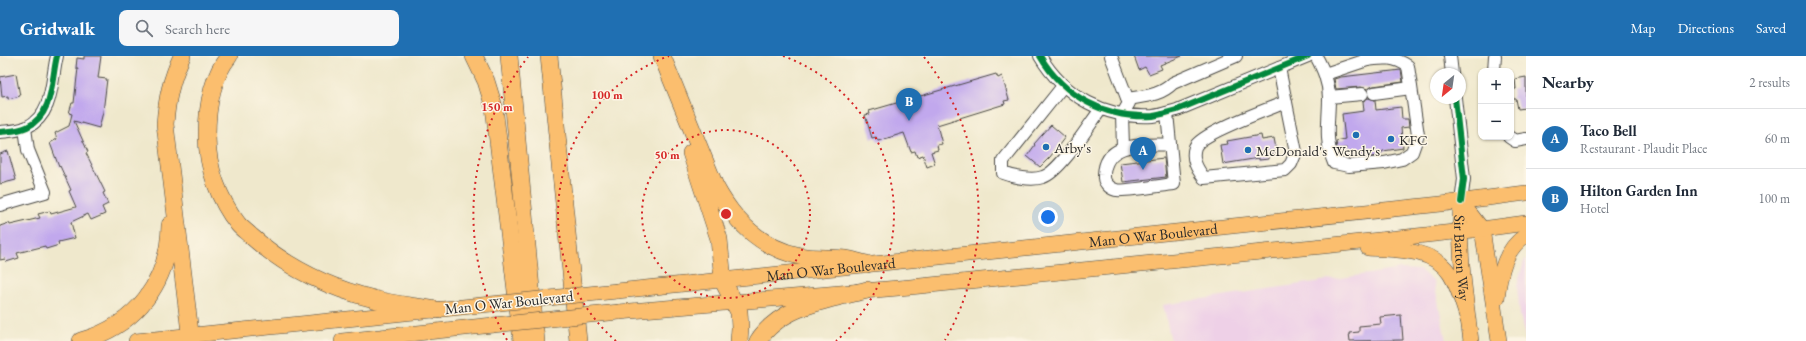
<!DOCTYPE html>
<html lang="en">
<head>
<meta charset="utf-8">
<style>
  body { margin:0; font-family:"EB Garamond",serif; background:#f6f6f7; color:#1f2937 }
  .controls { position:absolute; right:12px; top:12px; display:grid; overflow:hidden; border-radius:8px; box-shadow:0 1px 3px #0004 }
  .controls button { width:36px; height:36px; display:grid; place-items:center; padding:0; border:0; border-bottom:1px solid #e0e1e3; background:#fff; color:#1f2937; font:20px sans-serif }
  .compass { position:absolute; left:1430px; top:12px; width:36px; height:36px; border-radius:50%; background:#fff; box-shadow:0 1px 3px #0004; rotate:209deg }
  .you { position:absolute; left:1048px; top:161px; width:14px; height:14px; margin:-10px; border:3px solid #fff; border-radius:50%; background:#1a73e8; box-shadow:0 0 0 6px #1a73e833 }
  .badge { display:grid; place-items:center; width:26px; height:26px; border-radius:50%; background:#1f6fb2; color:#fff; font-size:13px; font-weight:700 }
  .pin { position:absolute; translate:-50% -33px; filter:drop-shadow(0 1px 2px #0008) }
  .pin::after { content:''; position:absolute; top:21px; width:14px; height:12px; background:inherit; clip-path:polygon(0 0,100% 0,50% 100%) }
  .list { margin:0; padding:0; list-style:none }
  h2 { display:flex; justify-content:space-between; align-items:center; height:52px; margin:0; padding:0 16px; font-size:17px }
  h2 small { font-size:13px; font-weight:400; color:#747a83 }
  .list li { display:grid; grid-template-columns:26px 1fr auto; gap:12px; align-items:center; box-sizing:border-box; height:60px; padding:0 16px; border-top:1px solid #e0e1e3 }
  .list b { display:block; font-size:15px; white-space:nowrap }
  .list p { margin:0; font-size:13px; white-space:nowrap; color:#747a83 }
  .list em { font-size:13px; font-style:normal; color:#747a83 }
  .icon { flex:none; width:22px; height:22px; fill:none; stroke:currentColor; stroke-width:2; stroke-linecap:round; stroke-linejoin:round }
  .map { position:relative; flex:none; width:1526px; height:285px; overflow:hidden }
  header { display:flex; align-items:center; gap:24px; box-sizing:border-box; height:56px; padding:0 20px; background:#1f6fb2; color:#fff }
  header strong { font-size:19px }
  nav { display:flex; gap:22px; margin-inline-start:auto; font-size:14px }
  .search { width:280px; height:36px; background:#f6f6f7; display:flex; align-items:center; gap:10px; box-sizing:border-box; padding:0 14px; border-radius:8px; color:#747a83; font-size:15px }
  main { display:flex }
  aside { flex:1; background:#fff }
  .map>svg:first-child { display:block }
  .built { fill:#eed0e7 }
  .building { fill:#c1a8ed }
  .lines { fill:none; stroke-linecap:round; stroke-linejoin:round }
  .minor-casing { stroke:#484743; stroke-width:14 }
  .major-casing { stroke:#484743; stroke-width:16 }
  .highway-casing { stroke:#484743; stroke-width:18 }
  .minor { stroke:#fff; stroke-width:12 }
  .major { stroke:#fbbe6e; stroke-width:15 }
  .highway { stroke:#fbbe6e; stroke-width:17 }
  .major-bridge-casing { stroke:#484743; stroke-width:16; stroke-linecap:butt }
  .major-bridge { stroke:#fbbe6e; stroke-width:15 }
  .cycleway-casing { stroke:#fcf5e5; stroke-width:8 }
  .cycleway { stroke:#00873e; stroke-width:6 }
  .ring { fill:none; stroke:#d62828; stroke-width:2; stroke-dasharray:2 4 }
  .poi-dot { fill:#1f6fb2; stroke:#fcf5e5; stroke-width:1.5 }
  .labels { text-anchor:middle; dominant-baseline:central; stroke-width:3; stroke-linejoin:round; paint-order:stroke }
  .poi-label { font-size:15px; fill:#2b2b2b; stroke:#fcf5e5; text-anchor:start }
  .street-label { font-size:15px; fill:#2b2b2b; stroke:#fcf5e5 }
  .centre { fill:#d62828; stroke:#fcf5e5; stroke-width:2 }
  .ring-label { font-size:12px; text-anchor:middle; font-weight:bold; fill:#d62828; stroke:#fcf5e5; stroke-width:3; stroke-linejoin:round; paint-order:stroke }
</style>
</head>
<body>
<header>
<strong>Gridwalk</strong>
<div class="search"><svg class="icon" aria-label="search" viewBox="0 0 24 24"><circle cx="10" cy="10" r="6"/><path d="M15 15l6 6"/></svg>Search here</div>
<nav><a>Map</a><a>Directions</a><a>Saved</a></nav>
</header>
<main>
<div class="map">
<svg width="1526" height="285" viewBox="0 0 1526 285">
  <rect width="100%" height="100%" fill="#fcf5e5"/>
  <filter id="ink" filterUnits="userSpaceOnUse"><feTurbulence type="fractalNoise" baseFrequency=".025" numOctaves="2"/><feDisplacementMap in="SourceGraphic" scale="8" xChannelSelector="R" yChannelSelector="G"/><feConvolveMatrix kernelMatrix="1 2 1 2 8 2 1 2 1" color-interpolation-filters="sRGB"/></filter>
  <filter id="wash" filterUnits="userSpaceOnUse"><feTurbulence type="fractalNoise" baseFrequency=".012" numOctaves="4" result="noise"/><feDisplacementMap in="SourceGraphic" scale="16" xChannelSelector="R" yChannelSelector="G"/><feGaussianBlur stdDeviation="0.9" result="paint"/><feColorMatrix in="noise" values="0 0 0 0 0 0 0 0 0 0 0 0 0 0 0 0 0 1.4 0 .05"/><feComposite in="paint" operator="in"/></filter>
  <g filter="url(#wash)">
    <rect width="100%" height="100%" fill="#efe8cc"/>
    <g class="built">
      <path d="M1526 204V285L1520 259 1517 230 1524 205Z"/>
      <path d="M1401 213 1420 214 1434 226 1446 285H1171L1163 249Z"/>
    </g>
    <g id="blocks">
      <g class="building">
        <path d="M84 0H101L98 22 107 23 103 56 99 72 74 65 88 96 86 97 105 136 103 137 108 148 102 151 105 158 91 164 88 158 71 166 75 182 58 186 59 189 46 193 45 190 17 197 19 202 6 206 5 203 0 204V170L9 167 10 169 40 162 38 158 50 155 51 158 76 151 69 135 71 134 60 110 59 111 50 87 57 83 55 77 69 70 72 58 69 57 72 47H74L78 12H76L77 2 84 3Z"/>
        <path d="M1134 0H1182L1160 9 1162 13 1149 18 1145 11 1139 14Z"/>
        <path d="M1401 14 1403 26 1373 30 1368 33 1361 31 1336 33 1334 23 1341 21Z"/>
        <path d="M16 18 20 40 8 43V40L2 41 0 21Z"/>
        <path d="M996 18 998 22 1002 20 1009 44 1004 45 1005 48 937 69 942 88 937 89 938 94 931 96 935 108 927 111 923 99 917 101 915 95 911 96 904 77 878 85 876 81 872 82 865 59 870 58 869 55Z"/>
        <path d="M1526 21V52L1518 53 1516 43H1513L1512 33H1516L1515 23Z"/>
        <path d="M1368 42 1375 44 1376 54 1401 51 1402 63H1408L1409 71 1401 72 1403 92 1383 95 1379 100 1370 101 1367 98 1347 99 1346 92 1337 93 1336 85 1345 83 1342 58 1364 55 1363 45Z"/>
        <path d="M1051 69 1065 81 1050 101 1040 111 1027 100 1035 89 1034 88Z"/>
        <path d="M1261 79 1262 84 1274 82 1277 98 1269 99V103L1259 104V102L1223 108 1220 89 1228 88 1227 85Z"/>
        <path d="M8 95 16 124 0 128V98Z"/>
        <path d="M1164 102 1166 121 1123 126 1120 107Z"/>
        <path d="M1401 259 1403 284 1350 285 1349 277 1359 276V270L1381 268 1380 261Z"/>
      </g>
    </g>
  </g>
  <g filter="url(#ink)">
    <use href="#blocks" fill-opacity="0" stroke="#484743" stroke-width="1"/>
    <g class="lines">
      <defs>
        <g id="minor">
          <path d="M1040 0C1064 41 1106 63 1153 60 1161 59 1169 56 1177 54L1308 0"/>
          <path d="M1111 0 1129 47 1122 59 1123 91"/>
          <path d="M1316 0C1323 13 1329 26 1329 42 1329 66 1324 83 1334 107L1349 110 1384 107 1402 103 1412 96 1418 79 1408 10C1393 0 1384 2 1367 4L1366 0"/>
          <path d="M1450 0 1452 18"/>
          <path d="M1279 12 1296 96 1291 108 1285 114 1204 122C1197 113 1191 103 1195 91 1201 77 1269 53 1286 46"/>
          <path d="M1494 15 1495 0"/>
          <path d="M1325 18 1367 4"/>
          <path d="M1063 30 1003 105V117C1013 121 1032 125 1043 121 1060 116 1089 69 1101 53"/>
          <path d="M1374 37 1411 32"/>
          <path d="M1329 41 1362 38"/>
          <path d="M1455 42 1464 123 1461 146"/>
          <path d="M1127 43C1145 40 1160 40 1173 27L1236 0"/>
          <path d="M1167 57 1174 128C1164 129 1123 136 1116 134 1109 132 1103 126 1104 119 1105 84 1145 90 1170 88"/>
          <path d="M0 76C9 75 19 75 27 71 54 58 51 24 57 0"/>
          <path d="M1509 81 1515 85 1526 83"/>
          <path d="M0 149 45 136 28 94 25 72"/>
        </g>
        <g id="major">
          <path d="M1461 146 1482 173 1499 285"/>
          <path id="s1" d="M1461 146C1458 193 1465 239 1471 285"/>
          <path d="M1368 192C1396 194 1433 192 1450 218 1459 232 1463 249 1468 264"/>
          <path id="s2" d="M617 235 1441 148 1526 137"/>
          <path d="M1497 242C1500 217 1504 194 1526 179"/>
          <path d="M619 256 910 231 1323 190 1482 173 1526 167"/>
          <path d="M136 285 491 248"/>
          <path d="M342 285 493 269"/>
        </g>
        <g id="highway">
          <path d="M182 0C171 24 167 42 165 68L191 285"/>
          <path d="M229 0C211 22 207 53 207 80 207 111 219 144 238 168 241 172 247 176 251 180 286 211 329 232 374 243 394 249 416 250 437 254"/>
          <path d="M474 0 486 25 494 51 522 285"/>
          <path d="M509 0 536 285"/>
          <path d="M549 0 578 285"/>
          <path d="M662 0 715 130C733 164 761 192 800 200 816 203 831 201 846 203 853 204 860 207 867 208"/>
          <path d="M691 97 719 183 723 225 739 256 740 272 739 285"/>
          <path d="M81 285C137 269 169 226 170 169"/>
          <path d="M758 285C781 249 829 244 867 234"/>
        </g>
      </defs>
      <use href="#minor" class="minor-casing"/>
      <use href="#major" class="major-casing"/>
      <use href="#highway" class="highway-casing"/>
      <use href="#minor" class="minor"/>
      <use href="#major" class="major"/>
      <use href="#highway" class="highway"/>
      <defs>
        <g id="major-bridge">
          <path d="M491 248 617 235"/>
          <path d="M493 269 619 256"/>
        </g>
      </defs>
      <use href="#major-bridge" class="major-bridge-casing"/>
      <use href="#major-bridge" class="major-bridge"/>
      <defs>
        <g id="cycleway">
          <path d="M1040 0C1064 41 1106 63 1153 60 1161 59 1169 56 1177 54L1308 0"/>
          <path d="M1455 42 1464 123 1461 146"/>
          <path d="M0 76C9 75 19 75 27 71 54 58 51 24 57 0"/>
        </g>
      </defs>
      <use href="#cycleway" class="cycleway-casing"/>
      <use href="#cycleway" class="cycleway"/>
    </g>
  </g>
  <g class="ring">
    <circle cx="726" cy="158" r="84"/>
    <path d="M616 285A168 168 0 0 1 669 0M783 0A168 168 0 0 1 836 285"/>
    <path d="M507 284A253 253 0 0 1 528 1M924 1A253 253 0 0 1 945 284"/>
  </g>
  <g class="poi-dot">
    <circle cx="1356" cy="79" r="4"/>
    <circle cx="1391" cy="83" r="4"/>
    <circle cx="1046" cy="91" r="4"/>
    <circle cx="1248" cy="94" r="4"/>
  </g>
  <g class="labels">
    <g class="poi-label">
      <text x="1399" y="83">KFC</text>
      <text x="1054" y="91">Arby's</text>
      <text x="1256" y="94">McDonald's</text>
      <text x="1356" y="94" text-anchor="middle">Wendy's</text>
    </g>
    <g class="street-label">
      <text stroke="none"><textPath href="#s2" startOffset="539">Man O War Boulevard</textPath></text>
      <text stroke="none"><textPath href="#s1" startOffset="56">Sir Barton Way</textPath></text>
      <text stroke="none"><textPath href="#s2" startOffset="215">Man O War Boulevard</textPath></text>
      <text transform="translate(509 246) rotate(-6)">Man O War Boulevard</text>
    </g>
  </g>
  <circle cx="726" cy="158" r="6" class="centre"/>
  <g class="ring-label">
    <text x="607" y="43">100 m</text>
    <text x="497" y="55">150 m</text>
    <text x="667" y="103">50 m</text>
  </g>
</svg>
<div class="controls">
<button>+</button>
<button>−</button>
</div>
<svg class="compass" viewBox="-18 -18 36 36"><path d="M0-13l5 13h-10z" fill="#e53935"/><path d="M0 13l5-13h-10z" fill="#747a83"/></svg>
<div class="you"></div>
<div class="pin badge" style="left:1143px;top:114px">A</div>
<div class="pin badge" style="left:909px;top:65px">B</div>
</div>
<aside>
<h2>Nearby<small>2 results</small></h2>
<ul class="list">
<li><span class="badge">A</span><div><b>Taco Bell</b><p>Restaurant · Plaudit Place</p></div><em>60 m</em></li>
<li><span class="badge">B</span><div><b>Hilton Garden Inn</b><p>Hotel</p></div><em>100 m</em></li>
</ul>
</aside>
</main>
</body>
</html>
